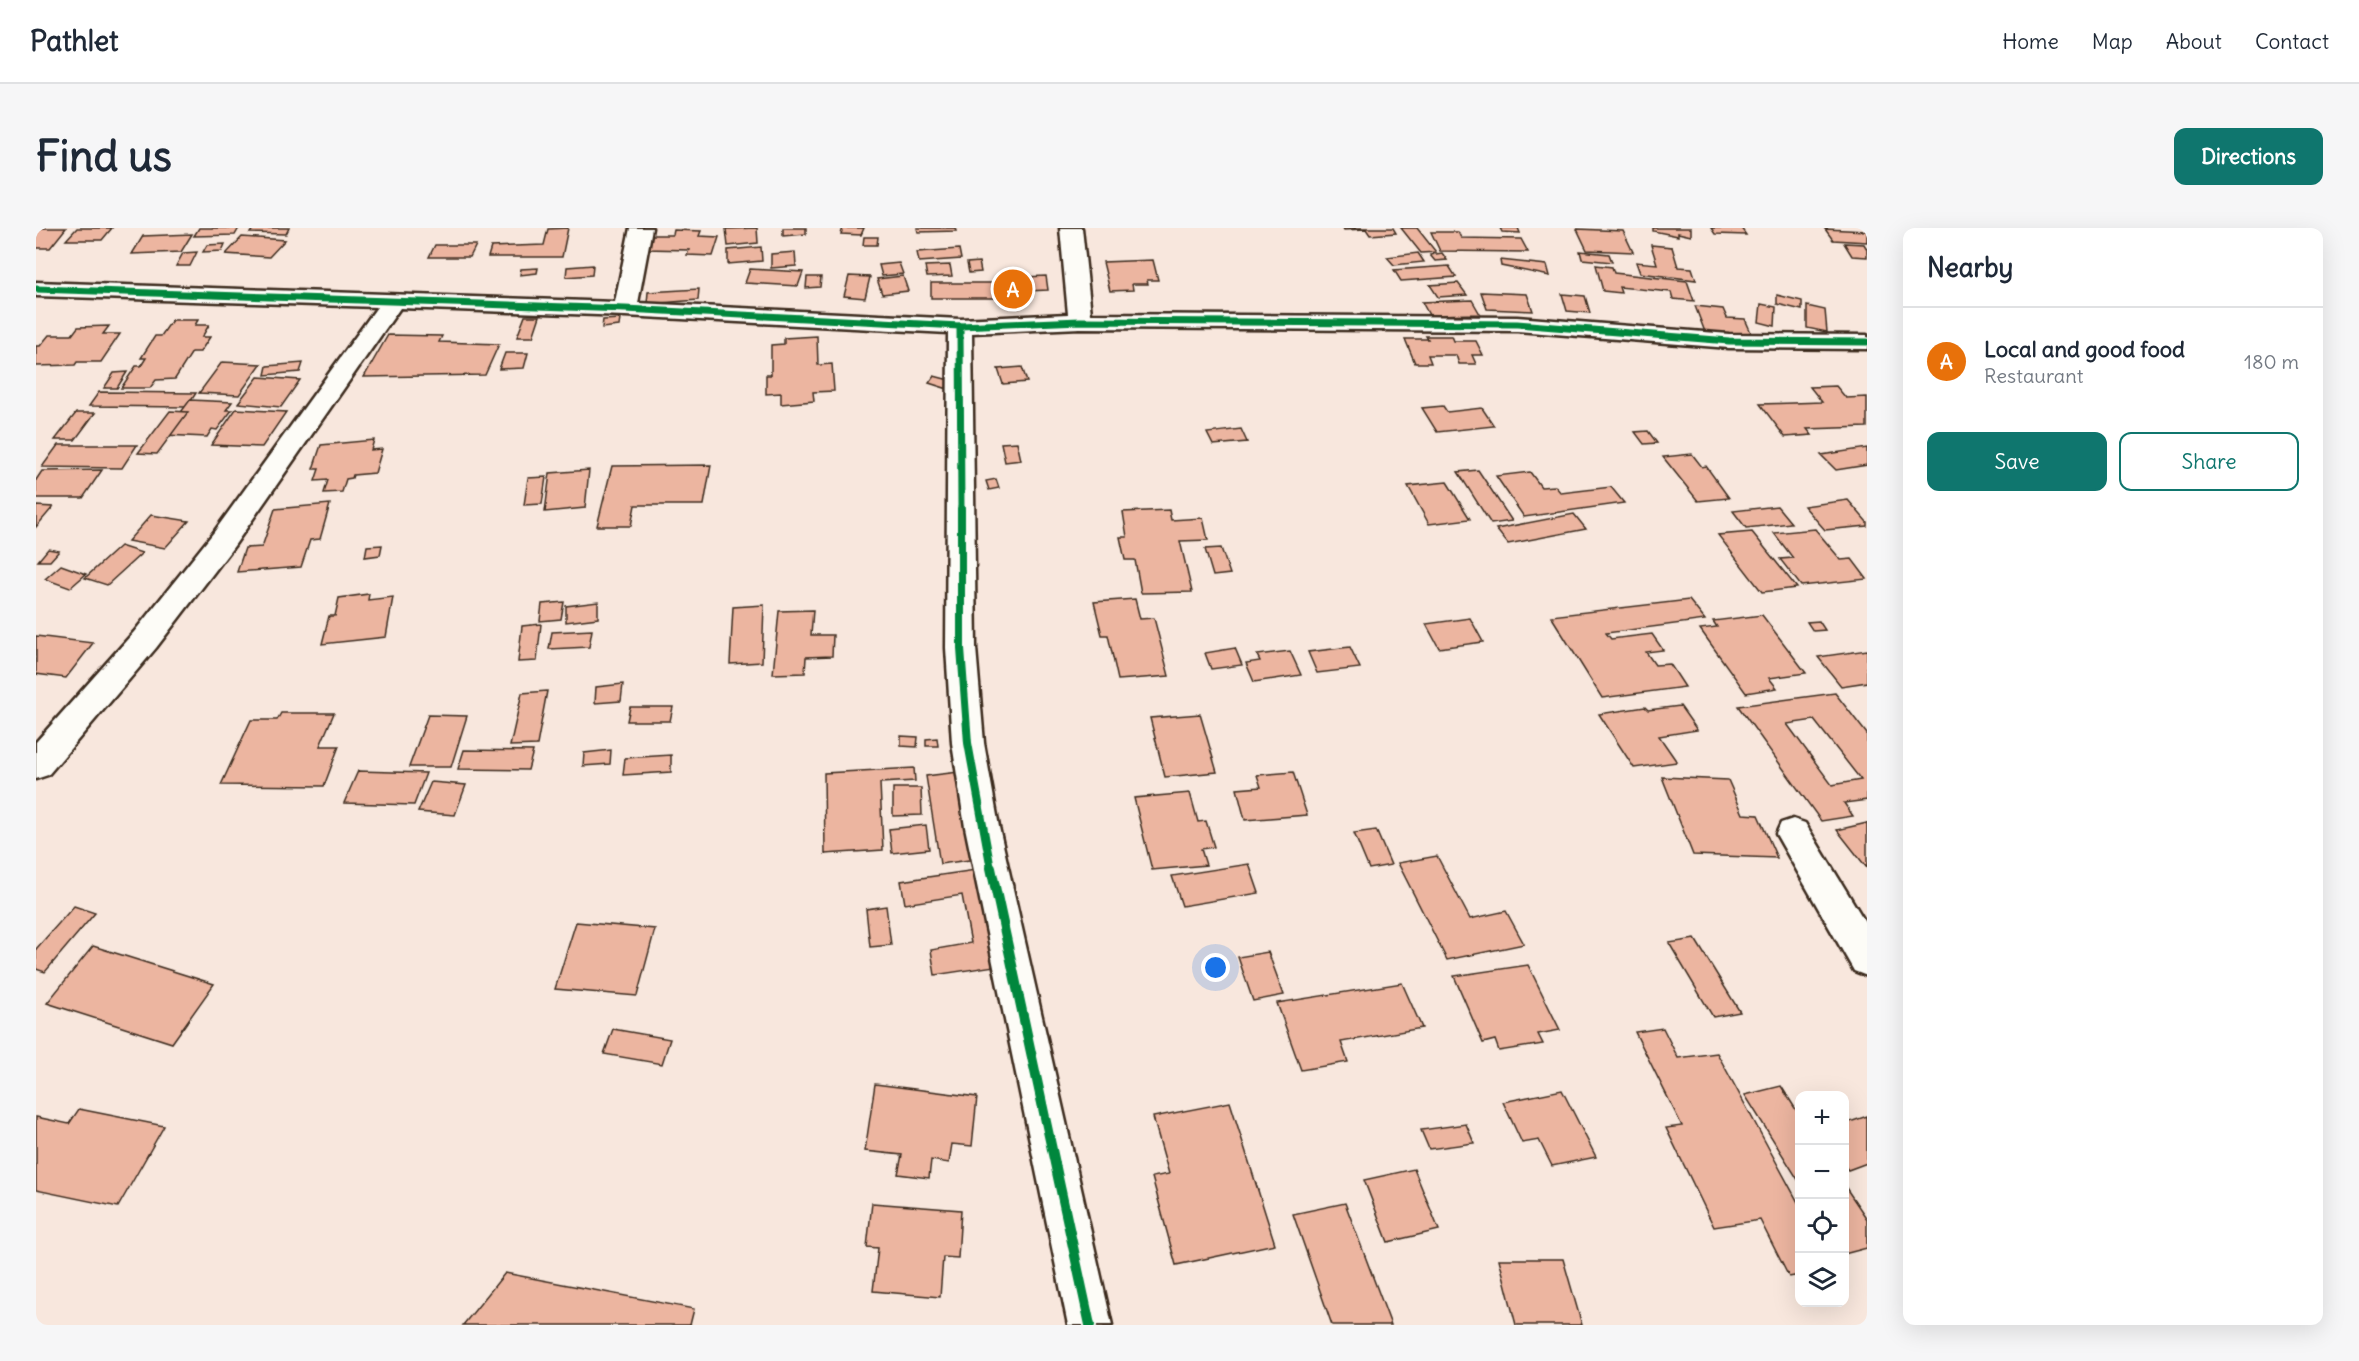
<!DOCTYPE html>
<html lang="en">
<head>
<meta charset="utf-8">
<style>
  body { margin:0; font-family:Delius,sans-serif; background:#f6f6f7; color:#1f2937 }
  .controls { position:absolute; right:18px; bottom:18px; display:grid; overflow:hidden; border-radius:12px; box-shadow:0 6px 24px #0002 }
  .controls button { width:54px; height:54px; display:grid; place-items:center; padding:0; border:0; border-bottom:2px solid #e0e1e3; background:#fff; color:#1f2937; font:30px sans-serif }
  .you { position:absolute; left:1180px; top:740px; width:21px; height:21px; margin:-15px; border:4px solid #fff; border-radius:50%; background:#1a73e8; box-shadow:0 0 0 9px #1a73e833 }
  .badge { display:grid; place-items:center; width:39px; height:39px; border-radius:50%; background:#0f766e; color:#fff; font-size:20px; font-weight:700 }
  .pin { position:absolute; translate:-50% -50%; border:3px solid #fff; box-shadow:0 2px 6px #0006 }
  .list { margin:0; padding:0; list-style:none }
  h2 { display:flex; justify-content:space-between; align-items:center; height:78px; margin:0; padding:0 24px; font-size:26px }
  h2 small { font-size:20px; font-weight:400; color:#747a83 }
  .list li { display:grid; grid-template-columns:39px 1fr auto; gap:18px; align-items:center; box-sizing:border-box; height:108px; padding:0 24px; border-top:2px solid #e0e1e3 }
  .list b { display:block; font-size:22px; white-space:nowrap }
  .list p { margin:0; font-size:20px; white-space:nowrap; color:#747a83 }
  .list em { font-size:20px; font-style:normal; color:#747a83 }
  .actions { display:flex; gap:12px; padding:18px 24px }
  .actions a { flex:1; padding:14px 0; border:2px solid #0f766e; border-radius:12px; text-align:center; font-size:21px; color:#0f766e }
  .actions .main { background:#0f766e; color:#fff }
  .icon { flex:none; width:33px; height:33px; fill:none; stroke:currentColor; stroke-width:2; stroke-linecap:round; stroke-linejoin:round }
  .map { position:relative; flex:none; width:1831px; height:1097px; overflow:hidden; border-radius:12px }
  header { display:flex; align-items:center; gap:36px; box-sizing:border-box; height:84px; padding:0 30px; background:#fff; border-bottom:2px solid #e0e1e3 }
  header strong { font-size:28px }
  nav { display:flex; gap:33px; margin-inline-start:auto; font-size:21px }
  .intro { display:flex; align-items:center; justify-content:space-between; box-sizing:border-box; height:144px; padding:0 36px }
  h1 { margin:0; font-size:42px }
  .button { padding:15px 27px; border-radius:12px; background:#0f766e; color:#fff; font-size:21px; font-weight:700 }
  main { display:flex; gap:36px; padding:0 36px }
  aside { flex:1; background:#fff; border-radius:12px; box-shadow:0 6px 24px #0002 }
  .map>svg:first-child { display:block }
  .building { fill:#ecb5a0; stroke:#3b2a1e; stroke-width:1.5; fill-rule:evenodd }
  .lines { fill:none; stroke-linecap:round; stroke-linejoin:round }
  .minor-casing { stroke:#3b2a1e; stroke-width:5 }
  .minor { fill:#fdfcf7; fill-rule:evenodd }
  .cycleway-far2-casing { stroke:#fdfcf7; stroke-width:10 }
  .cycleway-far1-casing { stroke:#fdfcf7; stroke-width:12 }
  .cycleway-casing { stroke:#fdfcf7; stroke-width:14 }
  .cycleway-far2 { stroke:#00873e; stroke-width:7 }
  .cycleway-far1 { stroke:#00873e; stroke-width:8 }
  .cycleway { stroke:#00873e; stroke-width:10 }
</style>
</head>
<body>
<header>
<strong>Pathlet</strong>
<nav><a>Home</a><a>Map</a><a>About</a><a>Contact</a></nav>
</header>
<div class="intro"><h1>Find us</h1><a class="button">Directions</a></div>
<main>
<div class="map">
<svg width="1831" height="1097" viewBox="0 0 1831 1097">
  <rect width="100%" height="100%" fill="#f8e7dd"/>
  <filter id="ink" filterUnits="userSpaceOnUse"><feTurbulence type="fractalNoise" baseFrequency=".0167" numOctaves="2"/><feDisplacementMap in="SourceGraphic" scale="12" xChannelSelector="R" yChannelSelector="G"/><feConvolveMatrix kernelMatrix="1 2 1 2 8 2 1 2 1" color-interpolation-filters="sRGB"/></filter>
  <g filter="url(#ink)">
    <g class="building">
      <path d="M0 0H30L14 20H0Z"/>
      <path d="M41 0H76L66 12H30Z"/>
      <path d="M163 0H203L199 7 158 8Z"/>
      <path d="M218 0H253L250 6 214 5Z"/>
      <path d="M532 0 526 29H452L455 19 508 17 512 1Z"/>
      <path d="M721 0 722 15 692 18 690 1Z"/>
      <path d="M747 0H770V6L747 8Z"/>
      <path d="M807 0H828L825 7 805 6Z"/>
      <path d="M881 0H919L920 3 882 4Z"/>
      <path d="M1307 0H1357L1360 5 1334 7 1330 1 1308 2Z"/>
      <path d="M1365 0H1381L1400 24 1385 25Z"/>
      <path d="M1464 0H1482L1484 5 1466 4Z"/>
      <path d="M1617 0H1655V8L1642 5V8L1617 3Z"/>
      <path d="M1675 0H1705L1710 7 1679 6Z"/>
      <path d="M1541 1 1587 3 1597 24 1551 22Z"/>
      <path d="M1789 1 1831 3V14L1797 12Z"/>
      <path d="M638 2 665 3 663 8 683 9 677 28 651 27 653 22 610 21 616 7H637Z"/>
      <path d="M1395 4H1422L1425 10 1485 11 1492 24 1404 23Z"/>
      <path d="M156 6 145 24 96 26 107 8Z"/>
      <path d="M206 9 249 12 233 29 190 26Z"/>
      <path d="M828 9H842L841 17H827Z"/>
      <path d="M1808 15 1828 16 1831 21V29L1816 28Z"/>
      <path d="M189 16 186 23 167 24 171 17Z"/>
      <path d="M399 17H440L434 29H393Z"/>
      <path d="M1615 17 1636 19 1642 39 1656 40 1660 52 1604 45 1600 34 1621 36Z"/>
      <path d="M725 19 726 33 692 36V22Z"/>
      <path d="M923 21 925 31 883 34 881 24Z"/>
      <path d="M1544 23 1573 26 1576 34 1546 31Z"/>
      <path d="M161 24 154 38H140L147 25Z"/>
      <path d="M759 24 760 38 735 40V26Z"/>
      <path d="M1382 25 1388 34 1358 37 1351 29Z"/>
      <path d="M1406 25 1411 32 1399 33 1394 27Z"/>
      <path d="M1117 32 1122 52H1111L1112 56H1096L1097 62 1074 63 1067 34Z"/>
      <path d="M1464 32 1511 37 1514 48 1465 38Z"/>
      <path d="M943 34 945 44 933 45 931 35Z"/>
      <path d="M863 35 867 46 846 48 843 37Z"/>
      <path d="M557 37 556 47 530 49 531 39Z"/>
      <path d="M914 37 916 48 891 49 889 38Z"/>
      <path d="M1560 37 1576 39 1578 45 1651 53 1658 73 1637 71 1635 64 1583 59 1585 65 1567 63Z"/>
      <path d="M1413 38 1420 49 1365 53 1358 42Z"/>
      <path d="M502 40 501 45 484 47 485 41Z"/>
      <path d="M714 41 767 44 762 58 709 55Z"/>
      <path d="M813 48 834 49 829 70 808 68Z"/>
      <path d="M867 48 872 63 846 66 841 51Z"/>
      <path d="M1010 48 1012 62 991 63 989 49Z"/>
      <path d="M771 49H785L784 59 770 60Z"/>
      <path d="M895 55H985L986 70H895Z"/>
      <path d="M1422 55 1431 67 1402 69 1394 57Z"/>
      <path d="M663 61 662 72 611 76 612 64Z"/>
      <path d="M1445 64 1491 66 1497 83 1451 81Z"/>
      <path d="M1526 66 1549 68 1554 85 1531 83Z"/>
      <path d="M1741 67 1766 73V82L1741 76Z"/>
      <path d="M1436 72 1444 86 1393 87 1386 74Z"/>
      <path d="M1725 76 1740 79 1739 98 1723 94Z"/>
      <path d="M1659 78 1687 81 1691 90 1709 91 1717 109 1669 104Z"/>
      <path d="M1771 78 1789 82 1791 104 1771 100Z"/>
      <path d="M489 88H504L497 109H481Z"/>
      <path d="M584 91 583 98 566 100 567 92Z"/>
      <path d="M136 92H162L159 97H173L166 109H174L164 124H156L139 151 120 152 114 160H85L100 138H105L110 130H105L119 108H125Z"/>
      <path d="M73 98 67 106H84L65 134H41L39 137 0 138V118H4L13 107H36L42 99Z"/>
      <path d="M352 107 406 108 403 114 463 116 449 147 328 149Z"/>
      <path d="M781 108 782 137 796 136 798 163 777 164 778 173 745 176V165L730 166V147H735V117L748 116V110Z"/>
      <path d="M1390 108H1416L1418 113H1440L1447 127H1436L1440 136H1423L1420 127H1392L1395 135H1379L1369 111H1392Z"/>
      <path d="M469 125H492L488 140 463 141Z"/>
      <path d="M186 134 225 136 203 167 163 165Z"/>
      <path d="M267 135 264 144 229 147 231 138Z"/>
      <path d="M986 139 991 154 967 156 962 141Z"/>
      <path d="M91 144 81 160H68L78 145Z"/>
      <path d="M898 148 917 153 912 161 893 155Z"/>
      <path d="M222 149 264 152 245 179 202 175Z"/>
      <path d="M1800 158 1810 170 1831 169V199L1771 201 1776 207 1749 209 1724 176 1786 174 1774 159Z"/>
      <path d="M63 164 160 165 151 179 53 178Z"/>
      <path d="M154 172 196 174 190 182H196L181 202 176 201 171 209 128 207Z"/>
      <path d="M1407 178 1411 184 1446 180 1458 198 1401 204 1386 180Z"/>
      <path d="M200 181 250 184 226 219 175 217Z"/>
      <path d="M134 183 152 184 121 226 102 225Z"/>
      <path d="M40 185H59L39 212H19Z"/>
      <path d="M1205 201 1211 214 1177 217 1171 205Z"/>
      <path d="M1612 203 1621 215 1608 216 1599 204Z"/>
      <path d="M338 212 335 222 346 221 339 245 317 247 316 250 310 251 306 264 288 265 292 252 279 253 283 241H277L285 217Z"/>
      <path d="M981 214 985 232 969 234 965 215Z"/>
      <path d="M22 217H101L86 240 6 239Z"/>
      <path d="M1831 220V237L1800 242 1785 227Z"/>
      <path d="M1656 226 1666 239 1670 238 1693 270 1662 273 1627 229Z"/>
      <path d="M675 237 668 277H599L595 298H561L576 238Z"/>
      <path d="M66 242 47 270H0V252L6 243Z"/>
      <path d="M553 242 549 280 509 284 514 245Z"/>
      <path d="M1442 242 1476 293 1455 296 1422 244Z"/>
      <path d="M1494 244 1505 259 1519 258 1525 265 1575 259 1588 275 1488 289 1460 248Z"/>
      <path d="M510 249 506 276 488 277 492 250Z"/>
      <path d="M960 251 963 260 953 262 950 253Z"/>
      <path d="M1411 254 1434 291 1393 296 1372 258Z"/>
      <path d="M1812 272 1831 294V298L1789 302 1768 278Z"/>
      <path d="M294 276 284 311 274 312 265 339 201 344 209 320 226 319 239 281Z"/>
      <path d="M0 278 17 279 0 299Z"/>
      <path d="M1741 278 1755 295 1710 300 1697 283Z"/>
      <path d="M1133 282 1135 292 1167 290 1172 312 1144 313 1156 364 1105 365 1099 332H1089L1084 309H1091L1087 284Z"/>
      <path d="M1538 286 1550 301 1472 316 1460 301Z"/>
      <path d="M115 287 153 293 129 320 92 313Z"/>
      <path d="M1779 301 1805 332 1816 331 1831 351 1765 358 1744 331 1757 330 1738 305Z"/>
      <path d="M1716 304 1761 360 1726 364 1682 307Z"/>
      <path d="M346 317 344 327 329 329 331 318Z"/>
      <path d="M84 318 106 325 71 357 49 350Z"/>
      <path d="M1185 320 1194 346 1177 348 1169 321Z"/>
      <path d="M12 321 23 323 14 333H2Z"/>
      <path d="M25 337 50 346 34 360 9 351Z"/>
      <path d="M333 366 332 372 357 369 350 409 286 416 293 388H299L303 370Z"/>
      <path d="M1099 371 1104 391 1118 390 1133 448 1082 452 1072 407H1066L1058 374Z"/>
      <path d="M1653 372 1669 392 1570 405 1575 411 1616 406 1627 422 1610 424 1619 437 1634 436 1649 459 1566 470 1515 388Z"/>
      <path d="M528 374 525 391 504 393 506 376Z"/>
      <path d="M562 374V390L530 394V378Z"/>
      <path d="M728 377 726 434 694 436 697 379Z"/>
      <path d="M777 382 775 407H797L796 428 770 429 769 445 737 446 743 383Z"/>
      <path d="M1726 387 1770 445 1733 450 1741 460 1710 465 1664 401 1681 399 1677 393Z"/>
      <path d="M1434 390 1447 414 1403 420 1390 396Z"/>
      <path d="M1783 393 1789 402 1777 403 1771 394Z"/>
      <path d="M505 396 501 433 482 434 486 398Z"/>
      <path d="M556 402 553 419 513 421 516 404Z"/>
      <path d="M0 408 57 415 30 450 0 446Z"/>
      <path d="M1314 419 1324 440 1281 445 1272 424Z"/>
      <path d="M1199 420 1206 437 1175 441 1169 425Z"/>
      <path d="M1831 422V454L1805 458 1782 429Z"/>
      <path d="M1254 423 1265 447 1218 454 1210 435 1224 433 1221 427Z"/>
      <path d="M587 456 585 473 559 475 560 459Z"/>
      <path d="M511 463 501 517 474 518 486 465Z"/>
      <path d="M1799 465 1831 506V572L1808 575 1817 588 1785 593 1702 478ZM1778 492 1825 552 1796 557 1751 496Z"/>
      <path d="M1644 478 1661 502 1623 508 1641 534 1598 540 1563 486 1609 479 1612 482Z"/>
      <path d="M594 479H637L634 493H591Z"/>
      <path d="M245 485H298L284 518H303L288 558 185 557 215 492H241Z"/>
      <path d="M1164 486 1181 544 1129 549 1114 490Z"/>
      <path d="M392 487 431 488 415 539H373Z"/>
      <path d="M865 508 882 509 881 519 865 518Z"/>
      <path d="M901 510 902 518H890V511Z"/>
      <path d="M428 522 497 523 492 542 422 541Z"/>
      <path d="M575 522 574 536 547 538 548 525Z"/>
      <path d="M635 527V544L587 547 589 530Z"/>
      <path d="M878 540 879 553 844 555 847 622 789 626 788 545Z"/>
      <path d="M322 543 390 545 378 577 308 575Z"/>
      <path d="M931 543 948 630 904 636 890 548Z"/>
      <path d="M1257 544 1271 587 1209 592 1201 561 1225 559 1221 547Z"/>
      <path d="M1626 549 1692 552 1707 586 1722 587 1741 630 1657 627Z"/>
      <path d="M395 554 430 557 419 587 382 584Z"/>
      <path d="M857 560H885L886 587 857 588Z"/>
      <path d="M1154 565 1162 594 1170 593 1178 619 1165 621 1170 637 1116 642 1098 570Z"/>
      <path d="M1831 595V640L1801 602Z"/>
      <path d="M890 597 893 621 856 625 853 601Z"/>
      <path d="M1340 602 1355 637 1333 641 1318 605Z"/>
      <path d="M1401 628 1434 691 1470 683 1488 716 1411 732 1362 635Z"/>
      <path d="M1213 636 1223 665 1146 678 1136 648Z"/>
      <path d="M953 640 972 736 899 747 895 722 935 715 926 667 869 676 865 653Z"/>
      <path d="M38 678 59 685 9 744 0 741V721Z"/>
      <path d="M850 678 855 717 834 719 830 681Z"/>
      <path d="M540 694 619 701 601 768 519 761Z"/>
      <path d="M1659 711 1704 784 1677 789 1633 715Z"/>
      <path d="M57 718 178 756 136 815 11 775Z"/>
      <path d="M1232 724 1248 767 1217 773 1202 729Z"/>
      <path d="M1492 737 1524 802 1502 806 1507 816 1463 823 1459 812 1447 815 1418 748Z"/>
      <path d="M1366 755 1386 800 1305 814 1312 834 1265 842 1241 775Z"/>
      <path d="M1627 800 1642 830 1681 825 1764 978V1047L1753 1049 1724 992 1678 999 1630 900 1646 898 1599 804Z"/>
      <path d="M577 801 634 811 626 836 568 826Z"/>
      <path d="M839 856 941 869 936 918 916 916 913 935 895 932 893 950 862 946 866 927 829 923Z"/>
      <path d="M1745 858 1764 888V955L1709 867Z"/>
      <path d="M1526 862 1560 929 1516 938 1503 912 1486 915 1467 874Z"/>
      <path d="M1194 874 1239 1016 1140 1037 1116 949 1133 946 1117 889Z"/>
      <path d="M43 881 128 898 82 979 0 962V889L33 896Z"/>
      <path d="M1831 888V935L1812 942 1808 937V896Z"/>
      <path d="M1430 896 1438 915 1393 921 1385 902Z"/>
      <path d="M1378 941 1403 1002 1352 1014 1328 952Z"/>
      <path d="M1808 957 1831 991V1020L1808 1026Z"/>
      <path d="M836 975 925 982 922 1030 907 1029 904 1069 837 1063 842 1020 831 1019Z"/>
      <path d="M1309 975 1355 1097H1296L1257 986Z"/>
      <path d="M1463 1031H1527L1546 1097H1480Z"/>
      <path d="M469 1045 658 1081 654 1097H427Z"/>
    </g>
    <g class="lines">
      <defs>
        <g id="minor">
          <path d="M594 0H616L602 75 924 91 1032 86 1024 0H1046L1055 86 1481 89 1693 106 1831 107V121L1693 120 1481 103 1044 100 936 105 940 420 948 515 963 599 1076 1097H1032L929 599 916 515 910 420 912 105 589 88 364 80 198 318 120 420 12 547 0 551V514L98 404 178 304 341 79 0 68V54L579 74Z"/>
          <path d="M1757 591 1769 595 1831 697V748L1818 743 1740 606 1745 595Z"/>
        </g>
      </defs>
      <use href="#minor" class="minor-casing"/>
      <use href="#minor" class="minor"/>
      <defs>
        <g id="cycleway-far2">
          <path d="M0 61 589 81 924 98 1044 93 1481 96 1693 113 1831 114"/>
          <path d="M924 98 925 283"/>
        </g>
        <path id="cycleway-far1" d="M925 281V420L932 515 955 641"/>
        <path id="cycleway" d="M955 640 1054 1097"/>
      </defs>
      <use href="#cycleway-far2" class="cycleway-far2-casing"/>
      <use href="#cycleway-far1" class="cycleway-far1-casing"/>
      <use href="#cycleway" class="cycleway-casing"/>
      <use href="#cycleway-far2" class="cycleway-far2"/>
      <use href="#cycleway-far1" class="cycleway-far1"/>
      <use href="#cycleway" class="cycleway"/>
    </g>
  </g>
</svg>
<div class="controls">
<button>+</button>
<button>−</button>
<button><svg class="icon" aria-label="locate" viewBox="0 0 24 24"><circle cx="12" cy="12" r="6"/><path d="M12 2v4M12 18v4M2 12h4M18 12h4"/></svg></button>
<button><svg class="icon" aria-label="layers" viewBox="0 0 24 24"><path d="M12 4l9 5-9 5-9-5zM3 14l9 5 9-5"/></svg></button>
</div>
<div class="you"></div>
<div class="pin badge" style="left:977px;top:61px;background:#e8710a">A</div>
</div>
<aside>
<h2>Nearby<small></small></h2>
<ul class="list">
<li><span class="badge" style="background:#e8710a">A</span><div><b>Local and good food</b><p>Restaurant</p></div><em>180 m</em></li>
</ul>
<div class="actions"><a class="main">Save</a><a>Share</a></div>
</aside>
</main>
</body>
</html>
